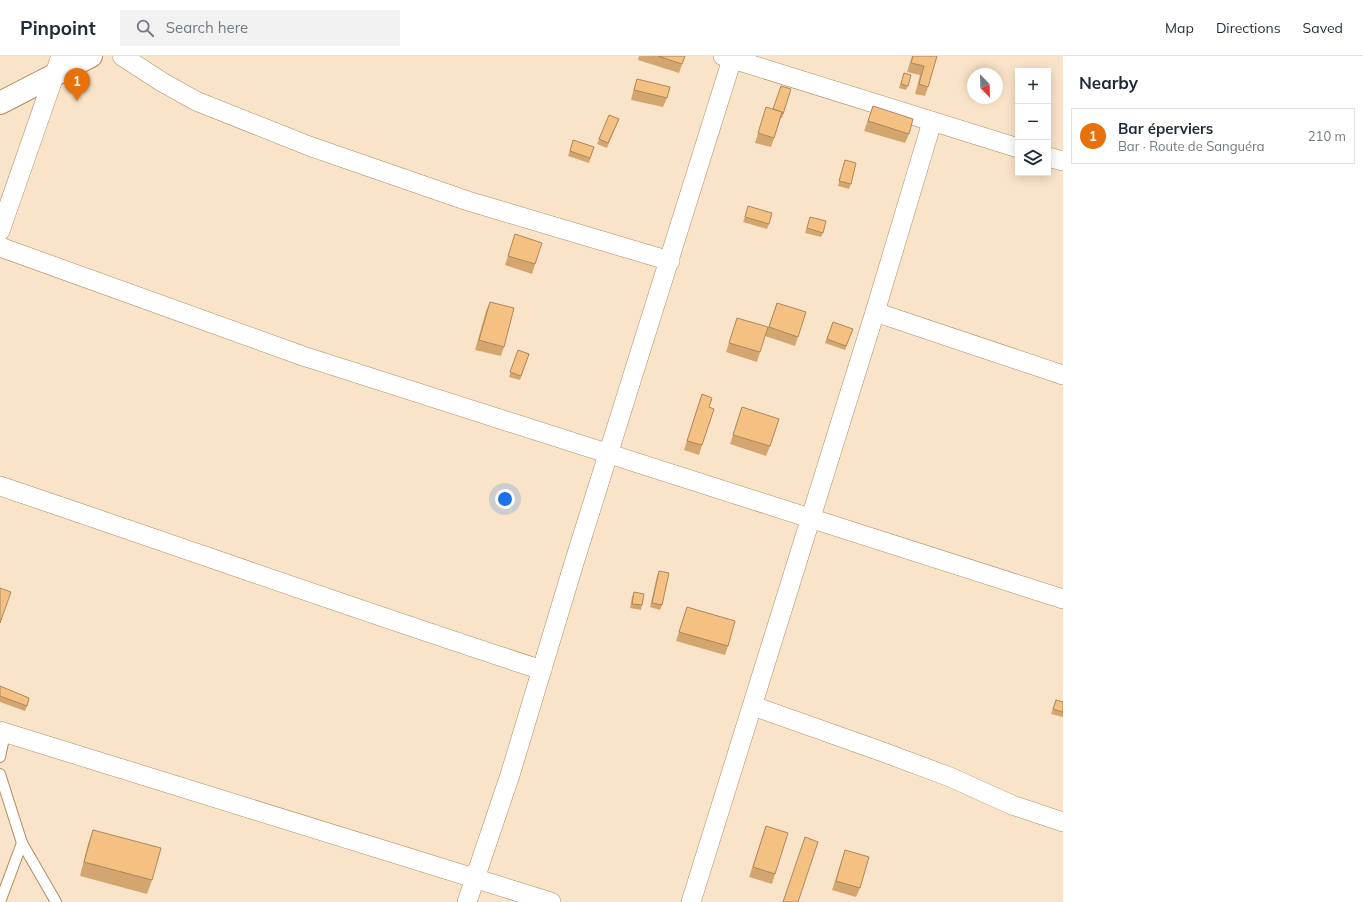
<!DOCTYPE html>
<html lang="en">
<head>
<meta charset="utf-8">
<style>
  body { margin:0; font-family:Mulish,sans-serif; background:#f2f2f3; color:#1f2937 }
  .controls { position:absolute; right:12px; top:12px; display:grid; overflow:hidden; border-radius:0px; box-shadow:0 2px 10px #0003 }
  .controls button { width:36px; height:36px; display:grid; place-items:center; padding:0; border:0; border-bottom:1px solid #e0e1e3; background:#fff; color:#1f2937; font:20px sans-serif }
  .compass { position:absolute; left:967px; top:12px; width:36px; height:36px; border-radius:50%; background:#fff; box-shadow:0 2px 10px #0003; rotate:157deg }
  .you { position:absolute; left:505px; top:443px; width:14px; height:14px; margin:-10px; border:3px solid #fff; border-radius:50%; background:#1a73e8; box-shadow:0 0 0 6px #1a73e833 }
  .badge { display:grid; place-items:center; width:26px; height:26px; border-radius:50%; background:#ea580c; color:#fff; font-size:13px; font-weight:700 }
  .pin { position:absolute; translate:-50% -33px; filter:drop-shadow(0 1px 2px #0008) }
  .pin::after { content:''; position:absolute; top:21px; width:14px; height:12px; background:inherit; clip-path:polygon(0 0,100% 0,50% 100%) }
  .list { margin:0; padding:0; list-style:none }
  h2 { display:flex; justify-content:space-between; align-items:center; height:52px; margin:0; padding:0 16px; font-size:17px }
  h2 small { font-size:13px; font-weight:400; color:#747a83 }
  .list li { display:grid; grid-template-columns:26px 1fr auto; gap:12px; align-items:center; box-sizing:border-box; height:56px; margin:0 8px 8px; padding:0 8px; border:1px solid #e0e1e3; border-radius:0px }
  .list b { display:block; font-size:15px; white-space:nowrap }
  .list p { margin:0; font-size:13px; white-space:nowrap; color:#747a83 }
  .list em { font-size:13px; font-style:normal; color:#747a83 }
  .icon { flex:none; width:22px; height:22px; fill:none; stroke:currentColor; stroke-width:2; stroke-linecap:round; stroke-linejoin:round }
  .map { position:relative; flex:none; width:1063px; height:846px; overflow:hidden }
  header { display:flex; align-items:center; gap:24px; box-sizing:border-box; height:56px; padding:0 20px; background:#fff; border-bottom:1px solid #e0e1e3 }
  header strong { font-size:19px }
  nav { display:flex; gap:22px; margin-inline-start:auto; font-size:14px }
  .search { width:280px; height:36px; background:#f2f2f3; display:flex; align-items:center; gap:10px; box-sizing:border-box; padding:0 14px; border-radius:0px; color:#747a83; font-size:15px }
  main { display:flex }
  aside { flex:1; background:#fff }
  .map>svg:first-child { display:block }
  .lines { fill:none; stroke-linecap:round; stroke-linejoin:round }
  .service-casing { stroke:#b08c63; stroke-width:12 }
  .minor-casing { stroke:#b08c63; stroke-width:20 }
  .tertiary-casing { stroke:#b08c63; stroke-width:24 }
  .service { stroke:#fff; stroke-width:10 }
  .minor { stroke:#fff; stroke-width:19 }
  .tertiary { stroke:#fff; stroke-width:22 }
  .wall { fill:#d3a670 }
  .building { fill:#f5c182; stroke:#ac875b }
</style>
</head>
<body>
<header>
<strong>Pinpoint</strong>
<div class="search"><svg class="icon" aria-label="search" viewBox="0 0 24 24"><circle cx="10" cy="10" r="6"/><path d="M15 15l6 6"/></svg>Search here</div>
<nav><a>Map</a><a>Directions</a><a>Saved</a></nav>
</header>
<main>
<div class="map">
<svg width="1063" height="846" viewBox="0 0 1063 846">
  <rect width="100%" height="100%" fill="#fae4c9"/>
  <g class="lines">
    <defs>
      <g id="service">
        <path d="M0 701 5 677"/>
        <path d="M0 718 22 787 56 846"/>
        <path d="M0 846 22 787"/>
      </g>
      <g id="minor">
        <path d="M122 0 162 26 196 45 309 90 468 145 670 205"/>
        <path d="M723 0 1018 92"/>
        <path d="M1048 101 1063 105"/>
        <path d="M0 175 61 0"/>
        <path d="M0 191 303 300 1063 543"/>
        <path d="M875 256 1063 319"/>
        <path d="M0 430C181 491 360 555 542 614"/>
        <path d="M753 650 883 696 950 721 1012 749 1063 766"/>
        <path d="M0 675 551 846"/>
        <path d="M467 846 510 719 574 507 733 0"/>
        <path d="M691 846 875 256 932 66"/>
      </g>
      <path id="tertiary" d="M0 47 91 0"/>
    </defs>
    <use href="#service" class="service-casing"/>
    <use href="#minor" class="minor-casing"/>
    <use href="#tertiary" class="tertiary-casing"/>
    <use href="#service" class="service"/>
    <use href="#minor" class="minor"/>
    <use href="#tertiary" class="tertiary"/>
  </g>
  <g class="wall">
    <path d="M639 0H685L679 17 638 4Z"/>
    <path d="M912 0H937L928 31 925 40 915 38 920 19 907 16Z"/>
    <path d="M904 17 908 30 906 34 899 32Z"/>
    <path d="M637 23 667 42 663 51 631 44 634 32Z"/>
    <path d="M791 33 782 62H781L771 91 755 87 766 51 773 53Z"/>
    <path d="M873 50 909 78 905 87 864 75Z"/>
    <path d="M609 59 619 63 607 92 597 88Z"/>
    <path d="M573 84 594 91 589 107 568 100Z"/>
    <path d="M845 104 851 128 849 133 838 130Z"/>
    <path d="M747 155 769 168 767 173 743 166Z"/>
    <path d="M810 161 823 177 821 181 805 177Z"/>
    <path d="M515 178 535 208 532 218 505 209Z"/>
    <path d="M490 246 504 291 501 300 475 294 486 255Z"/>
    <path d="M777 247 798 281 795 290 765 280Z"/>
    <path d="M737 262 760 296 757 306 726 296Z"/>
    <path d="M833 266 853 273 845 294 825 287Z"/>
    <path d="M518 294 529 298 520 324 509 321Z"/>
    <path d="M702 338 709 351 702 389 699 399 684 394Z"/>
    <path d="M742 351 770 390 766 400 730 388Z"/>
    <path d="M659 515 662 549 660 554 650 551 657 520Z"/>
    <path d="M634 536 642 549 641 554 630 552 632 541Z"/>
    <path d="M687 551 728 590 725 599 676 585Z"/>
    <path d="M0 630 27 650 25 655 0 646Z"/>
    <path d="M1056 644 1063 646V661L1051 658Z"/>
    <path d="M766 770 775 818 772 828 749 821Z"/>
    <path d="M93 774 152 824 147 838 80 820 88 788Z"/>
    <path d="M845 794 860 832 856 841 832 834Z"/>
  </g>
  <g class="building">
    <path d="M658 0H685L682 8Z"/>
    <path d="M913 0H937L928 31 919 28 924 10 911 7Z"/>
    <path d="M904 17 911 19 908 30 901 28Z"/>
    <path d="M637 23 670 31 667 42 634 34Z"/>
    <path d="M781 30 791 33 783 58 782 57V56L773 53Z"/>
    <path d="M873 50 913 63 909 78 868 65Z"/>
    <path d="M766 51 782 56 774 82 758 77Z"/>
    <path d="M609 59 619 63 608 87 599 83Z"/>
    <path d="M573 84 594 91 590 102 570 95Z"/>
    <path d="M845 104 856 107 851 128 839 125Z"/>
    <path d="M748 150 772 157 769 168 745 161Z"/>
    <path d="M810 161 826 165 823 177 807 172Z"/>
    <path d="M515 178 542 187 535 208 508 200Z"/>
    <path d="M490 246 514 252 504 291 479 284Z"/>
    <path d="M777 247 806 256 798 281 769 271Z"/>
    <path d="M737 262 768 271 760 296 729 287Z"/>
    <path d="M833 266 853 273 846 290 827 283Z"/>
    <path d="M518 294 529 298 521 320 510 316Z"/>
    <path d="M702 338 712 342 709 351 714 353 702 389 687 385Z"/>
    <path d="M742 351 779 363 770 390 733 379Z"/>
    <path d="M659 515 669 517 662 549 652 547Z"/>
    <path d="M0 532 11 536 0 567Z"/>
    <path d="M634 536 644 538 642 549 632 548Z"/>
    <path d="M687 551 735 565 728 590 679 576Z"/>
    <path d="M0 630 29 642 27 650 0 640Z"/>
    <path d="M1056 644 1063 646V656L1053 653Z"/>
    <path d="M766 770 788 777 775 818 753 811Z"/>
    <path d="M93 774 161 792 152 824 84 806Z"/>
    <path d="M805 781 818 786 798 846H783Z"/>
    <path d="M845 794 869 801 860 832 836 825Z"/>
  </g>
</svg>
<div class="controls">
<button>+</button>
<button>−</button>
<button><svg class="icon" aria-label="layers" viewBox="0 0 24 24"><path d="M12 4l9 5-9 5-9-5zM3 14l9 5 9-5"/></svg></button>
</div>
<svg class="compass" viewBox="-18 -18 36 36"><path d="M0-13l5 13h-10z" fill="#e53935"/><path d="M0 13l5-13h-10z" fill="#747a83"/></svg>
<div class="you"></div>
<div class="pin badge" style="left:77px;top:45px;background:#e8710a">1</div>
</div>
<aside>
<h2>Nearby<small></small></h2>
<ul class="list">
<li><span class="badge" style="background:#e8710a">1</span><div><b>Bar éperviers</b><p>Bar · Route de Sanguéra</p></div><em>210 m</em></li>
</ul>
</aside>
</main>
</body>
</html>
